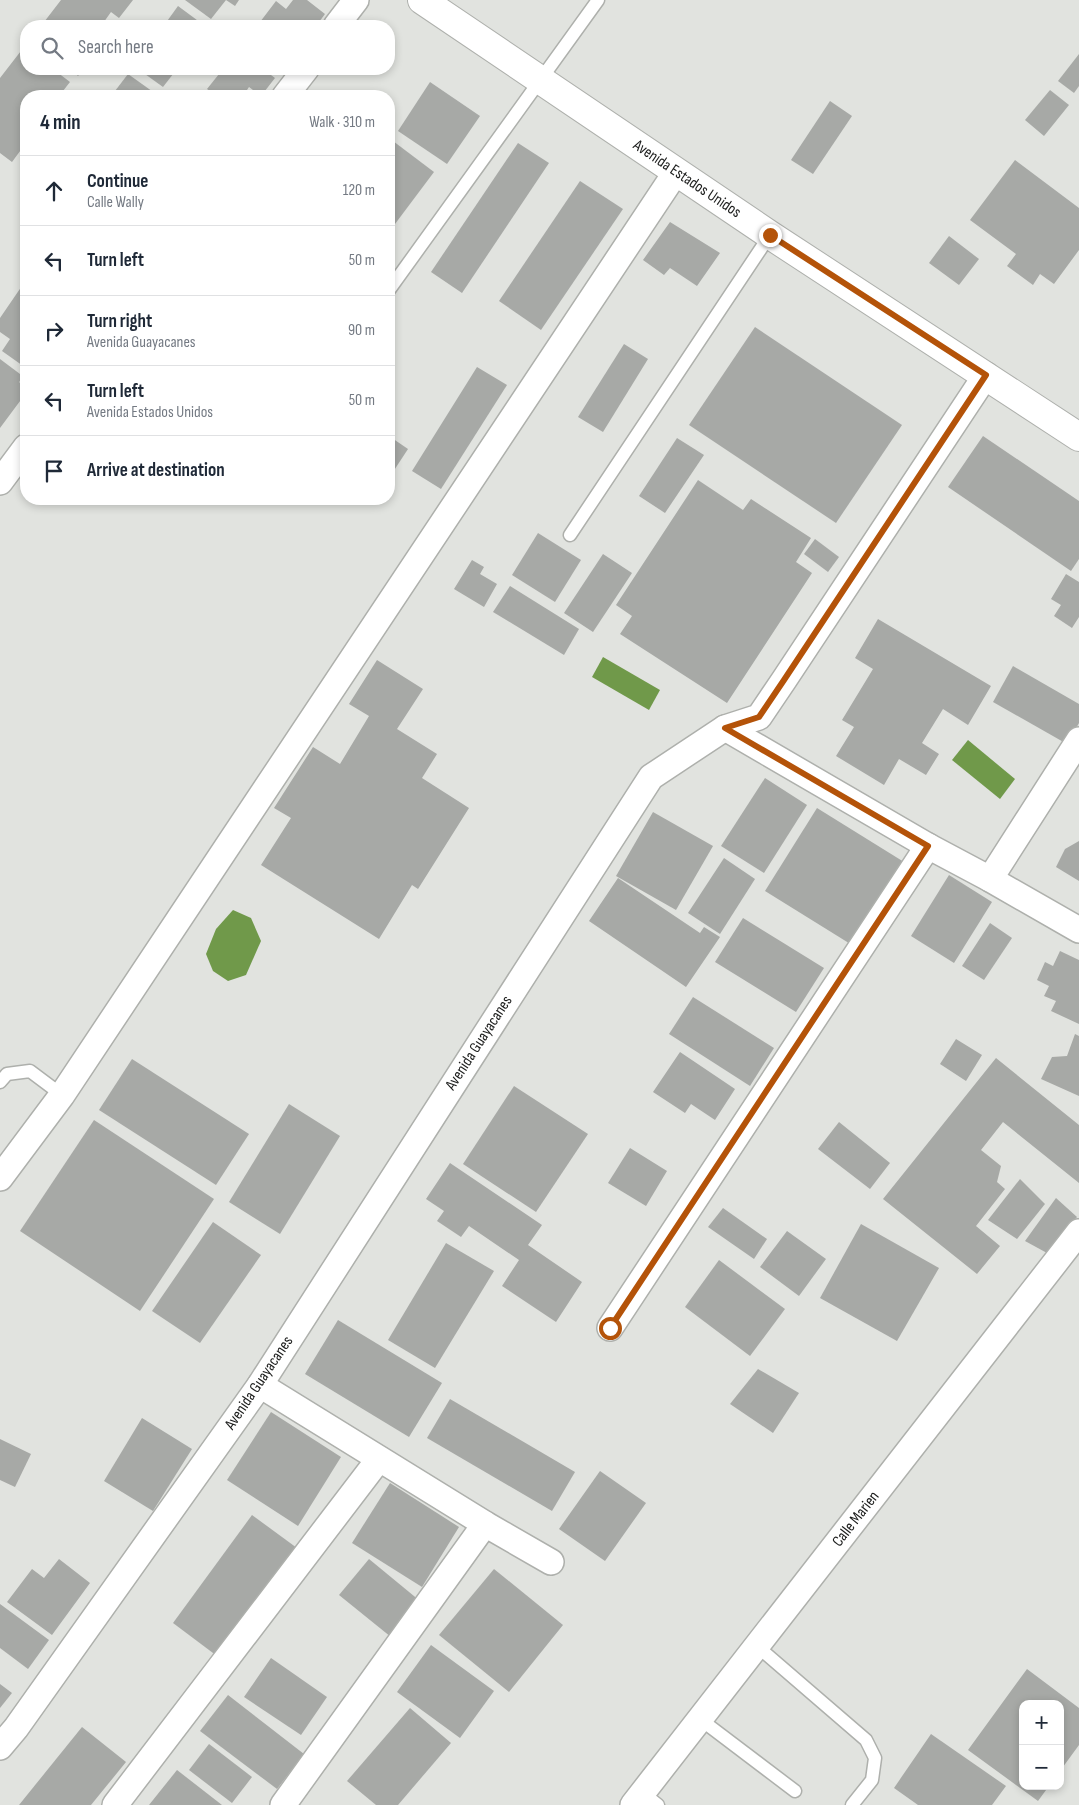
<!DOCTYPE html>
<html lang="en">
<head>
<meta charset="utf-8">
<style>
  body { margin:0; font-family:"Sofia Sans Condensed",sans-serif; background:#f2f2f3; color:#1f2937 }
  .controls { position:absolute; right:15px; bottom:15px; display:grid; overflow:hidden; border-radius:10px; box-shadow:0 2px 8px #0003 }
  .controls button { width:45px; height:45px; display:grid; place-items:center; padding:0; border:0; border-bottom:1px solid #e0e1e3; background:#fff; color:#1f2937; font:25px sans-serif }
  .stop { position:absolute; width:15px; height:15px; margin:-11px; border:4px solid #b45309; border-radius:50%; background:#fff }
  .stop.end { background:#b45309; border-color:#fff; box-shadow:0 1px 5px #0008 }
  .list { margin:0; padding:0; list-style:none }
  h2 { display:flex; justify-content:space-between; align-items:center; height:65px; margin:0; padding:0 20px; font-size:21px }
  h2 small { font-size:16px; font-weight:400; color:#747a83 }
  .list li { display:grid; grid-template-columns:32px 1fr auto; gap:15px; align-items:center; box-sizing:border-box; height:70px; padding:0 20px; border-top:1px solid #e0e1e3 }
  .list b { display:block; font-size:19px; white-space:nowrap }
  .list p { margin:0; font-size:16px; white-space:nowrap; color:#747a83 }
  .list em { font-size:16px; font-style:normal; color:#747a83 }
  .icon { flex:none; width:28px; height:28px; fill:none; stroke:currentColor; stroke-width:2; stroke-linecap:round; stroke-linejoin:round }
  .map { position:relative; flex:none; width:1079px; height:1805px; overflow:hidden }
  .search { position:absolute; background:#fff; box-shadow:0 2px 8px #0003; left:20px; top:20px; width:375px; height:55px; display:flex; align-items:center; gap:12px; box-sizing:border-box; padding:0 18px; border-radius:20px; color:#747a83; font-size:19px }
  .panel { position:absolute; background:#fff; box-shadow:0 2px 8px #0003; left:20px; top:90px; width:375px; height:415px; border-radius:20px }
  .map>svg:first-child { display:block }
  .water { fill:#70994a }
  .building { fill:#a7a9a6 }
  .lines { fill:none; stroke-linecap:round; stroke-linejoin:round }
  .service-casing { stroke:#aeb0ac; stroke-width:15 }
  .minor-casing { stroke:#aeb0ac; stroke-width:28 }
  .tertiary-casing { stroke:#aeb0ac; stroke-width:30 }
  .service { stroke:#fff; stroke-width:12 }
  .minor { stroke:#fff; stroke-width:25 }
  .tertiary { stroke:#fff; stroke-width:28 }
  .route { stroke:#b45309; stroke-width:6 }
  .labels { text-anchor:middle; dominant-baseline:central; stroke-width:4; stroke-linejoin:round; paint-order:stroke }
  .street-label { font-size:16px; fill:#1b1c1b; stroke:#fff }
</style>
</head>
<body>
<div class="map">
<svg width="1079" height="1805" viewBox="0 0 1079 1805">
  <rect width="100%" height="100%" fill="#e1e3df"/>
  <g class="water">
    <path d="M603 657 660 690 649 710 592 677Z"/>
    <path d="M968 740 1015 779 1000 799 952 760Z"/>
    <path d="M233 910 251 918 261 941 246 975 228 981 213 971 206 954 216 929Z"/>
  </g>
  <g class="building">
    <path d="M61 0H133L119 18 111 12 101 26H41Z"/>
    <path d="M185 0H226L211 19Z"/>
    <path d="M226 0H239L235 6Z"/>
    <path d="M293 0H307L325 14 316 26H303L300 24 298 26H257L276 1 286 9Z"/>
    <path d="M178 6 205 26H168L165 24Z"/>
    <path d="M24 47 26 49V69H53L70 82 59 96H26V123L23 127 26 130V143L12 162 0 153V78Z"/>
    <path d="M1079 54V86L1074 93 1058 81Z"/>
    <path d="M70 69H84L78 76Z"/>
    <path d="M138 69H177L163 87Z"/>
    <path d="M223 69H230L236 73 239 69H263L275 78 261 96 249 87 243 96H217L207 89Z"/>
    <path d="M128 74 156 94 154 96H122L115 91Z"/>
    <path d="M430 82 480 116 447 164 398 131Z"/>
    <path d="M1050 90 1069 105 1044 136 1025 120Z"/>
    <path d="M830 101 852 116 813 174 791 160Z"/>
    <path d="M389 138 434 172 389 232Z"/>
    <path d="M518 143 549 163 462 293 431 272Z"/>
    <path d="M1015 160 1079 208V250L1054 284 1040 274 1033 285 1007 266 1016 254 970 220Z"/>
    <path d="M580 181 623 209 541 330 499 301Z"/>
    <path d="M670 222 720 253 697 286 670 268 664 275 643 260Z"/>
    <path d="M949 236 979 259 959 285 929 263Z"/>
    <path d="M26 280V368L2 351 10 339 0 332V318Z"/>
    <path d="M755 327 902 425 836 523 689 425Z"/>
    <path d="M624 344 648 359 603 432 578 417Z"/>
    <path d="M0 359 24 377 19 382 26 388V393L0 428Z"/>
    <path d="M477 367 507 385 441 489 412 471Z"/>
    <path d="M389 436 408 449 389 478Z"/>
    <path d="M983 436 1079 501V559L1071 571 948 487Z"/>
    <path d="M677 438 704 455 665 513 639 496Z"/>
    <path d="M698 480 743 510 751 499 811 538 796 562 812 573 727 703 620 634 632 616 616 605Z"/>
    <path d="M538 533 581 560 555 602 512 575Z"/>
    <path d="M815 539 839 557 828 572 804 554Z"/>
    <path d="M603 554 632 573 593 632 564 613Z"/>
    <path d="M472 560 484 567 480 574 497 584 484 607 454 589Z"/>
    <path d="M1066 574 1079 582V617L1072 628 1054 616 1061 605 1051 599Z"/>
    <path d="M510 586 579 629 564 655 493 612Z"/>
    <path d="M878 619 991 686 968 725 943 709 922 743 939 754 926 775 899 759 884 785 836 756 854 727 842 720 873 669 855 658Z"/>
    <path d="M377 660 423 689 397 729 437 754 422 778 469 808 418 889 412 885 379 939 261 865 291 818 274 808 313 747 340 764 369 716 349 704Z"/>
    <path d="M1013 666 1079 704V723L1067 744 993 702Z"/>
    <path d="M765 778 807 805 764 873 721 846Z"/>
    <path d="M817 808 904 862 852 945 765 891Z"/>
    <path d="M653 812 713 846 676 910 616 876Z"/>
    <path d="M1079 841V881L1056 867 1065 849Z"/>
    <path d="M724 858 755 879 720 934 688 913Z"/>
    <path d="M949 875 992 902 954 963 911 936Z"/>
    <path d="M618 878 700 933 704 927 720 937 686 987 589 921Z"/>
    <path d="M743 918 824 968 796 1012 715 962Z"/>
    <path d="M990 923 1012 938 984 980 962 966Z"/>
    <path d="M1060 951 1079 960V1024L1051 1011 1056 1001 1044 996 1049 986 1037 980 1045 962 1053 966Z"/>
    <path d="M693 997 774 1048 750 1086 669 1034Z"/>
    <path d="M1075 1034 1079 1036V1096L1041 1079 1052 1057 1067 1056Z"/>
    <path d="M956 1039 982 1055 966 1081 940 1064Z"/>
    <path d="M680 1052 735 1089 715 1120 691 1104 685 1113 653 1092Z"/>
    <path d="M996 1058 1079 1125V1183L1003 1122 981 1150 1001 1166 997 1182 1005 1189 976 1226 1000 1246 977 1274 883 1199Z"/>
    <path d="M132 1059 249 1134 216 1185 99 1110Z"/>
    <path d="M514 1086 588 1134 536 1212 463 1164Z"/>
    <path d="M289 1104 340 1136 280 1234 229 1202Z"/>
    <path d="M94 1120 214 1199 140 1311 20 1231Z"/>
    <path d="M839 1122 890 1163 870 1189 818 1149Z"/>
    <path d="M630 1148 667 1171 646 1206 608 1183Z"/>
    <path d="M450 1163 542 1225 528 1245 582 1282 556 1322 502 1286 519 1260 469 1226 461 1237 437 1221 444 1211 426 1199Z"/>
    <path d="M1020 1179 1045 1204 1017 1239 988 1220Z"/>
    <path d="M1056 1198 1077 1217 1047 1253 1025 1241Z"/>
    <path d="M723 1208 767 1239 754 1259 708 1227Z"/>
    <path d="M213 1222 261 1255 200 1343 152 1311Z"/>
    <path d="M861 1224 939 1268 897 1341 820 1298Z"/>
    <path d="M787 1231 826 1259 799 1296 760 1267Z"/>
    <path d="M446 1243 494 1271 435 1368 388 1340Z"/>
    <path d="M719 1260 785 1309 750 1356 685 1307Z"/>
    <path d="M338 1320 442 1383 409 1437 305 1374Z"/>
    <path d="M758 1369 799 1393 773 1433 730 1404Z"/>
    <path d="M450 1399 575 1472 552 1511 427 1438Z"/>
    <path d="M271 1412 341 1457 298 1526 227 1480Z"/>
    <path d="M142 1418 192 1449 153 1511 104 1481Z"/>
    <path d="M0 1439 31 1454 15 1487 0 1480Z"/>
    <path d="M600 1471 646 1503 605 1561 559 1529Z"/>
    <path d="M390 1483 459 1527 422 1587 352 1543Z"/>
    <path d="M252 1515 297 1548 217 1656 173 1623Z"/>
    <path d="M59 1559 90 1583 52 1635 7 1602 32 1569 44 1578Z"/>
    <path d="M369 1559 420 1601 391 1637 339 1595Z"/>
    <path d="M494 1569 563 1625 509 1692 439 1635Z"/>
    <path d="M0 1604 49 1640 28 1669 0 1648Z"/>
    <path d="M431 1645 494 1691 460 1738 397 1692Z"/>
    <path d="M271 1658 327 1697 301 1735 244 1697Z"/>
    <path d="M1027 1669 1079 1708V1745L1060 1771V1704H1023V1786H1049L1038 1801 968 1750Z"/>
    <path d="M0 1684 12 1693 0 1708Z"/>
    <path d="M228 1695 304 1754 277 1789 200 1731Z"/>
    <path d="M410 1708 451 1743 398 1805H376L347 1781Z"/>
    <path d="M82 1727 126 1762 91 1805H19Z"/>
    <path d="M931 1734 1006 1786 992 1805H918L894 1788Z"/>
    <path d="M209 1744 252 1777 232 1803 189 1770Z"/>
    <path d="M177 1770 222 1805H149Z"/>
  </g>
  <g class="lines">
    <defs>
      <g id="service">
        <path d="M389 290 598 0"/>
        <path d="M570 535 770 235"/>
        <path d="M0 1082 7 1074 30 1071 62 1095"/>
        <path d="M757 1646 866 1740 875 1758 872 1780 852 1805"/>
        <path d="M700 1719 795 1791"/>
        <path d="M643 1793 658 1805"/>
      </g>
      <g id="minor">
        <path d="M336 26 356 0"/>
        <path d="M285 96 306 69"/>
        <path d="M0 482 26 447"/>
        <path d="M725 728 928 846 990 879 1079 930"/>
        <path d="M990 879 1079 740"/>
        <path d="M0 1178 62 1095 676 172"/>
        <path d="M610 1328 928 846"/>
        <path d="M260 1385 485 1524 551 1562"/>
        <path d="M0 1747 16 1728 260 1385 651 777 725 728 759 717 784 680 986 375"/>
        <path d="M115 1805 379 1459"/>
        <path d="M283 1805 485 1524"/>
        <path d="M633 1805 1079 1232"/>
      </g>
      <path id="tertiary" d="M422 0 770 235 1079 437"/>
    </defs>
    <use href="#service" class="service-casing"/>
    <use href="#minor" class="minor-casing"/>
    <use href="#tertiary" class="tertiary-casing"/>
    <use href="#service" class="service"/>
    <use href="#minor" class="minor"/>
    <use href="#tertiary" class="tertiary"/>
  </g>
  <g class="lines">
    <path class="route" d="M610 1328 928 846 725 728 759 717 784 680 986 375 770 235"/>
  </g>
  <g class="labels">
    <g class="street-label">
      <text transform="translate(687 179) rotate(34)">Avenida Estados Unidos</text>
      <text transform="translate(479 1043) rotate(-57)">Avenida Guayacanes</text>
      <text transform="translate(259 1383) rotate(-56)">Avenida Guayacanes</text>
      <text transform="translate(856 1519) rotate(-52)">Calle Marien</text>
    </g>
  </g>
</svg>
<div class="controls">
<button>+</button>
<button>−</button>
</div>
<div class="stop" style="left:610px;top:1328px"></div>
<div class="stop end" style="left:770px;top:235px"></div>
<div class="search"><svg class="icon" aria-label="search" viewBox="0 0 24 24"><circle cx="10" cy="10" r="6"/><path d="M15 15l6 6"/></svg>Search here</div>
<section class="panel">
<h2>4 min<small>Walk · 310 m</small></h2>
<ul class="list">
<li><svg class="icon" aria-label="ahead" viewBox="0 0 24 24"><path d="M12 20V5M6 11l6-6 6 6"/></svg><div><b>Continue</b><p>Calle Wally</p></div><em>120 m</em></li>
<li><svg class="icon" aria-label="left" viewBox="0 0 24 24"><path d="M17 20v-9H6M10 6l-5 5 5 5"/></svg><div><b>Turn left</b></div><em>50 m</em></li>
<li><svg class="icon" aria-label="right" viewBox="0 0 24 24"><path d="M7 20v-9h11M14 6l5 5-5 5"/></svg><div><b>Turn right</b><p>Avenida Guayacanes</p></div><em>90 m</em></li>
<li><svg class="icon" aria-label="left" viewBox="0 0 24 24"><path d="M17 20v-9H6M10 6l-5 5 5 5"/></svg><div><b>Turn left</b><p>Avenida Estados Unidos</p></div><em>50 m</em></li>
<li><svg class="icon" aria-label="arrive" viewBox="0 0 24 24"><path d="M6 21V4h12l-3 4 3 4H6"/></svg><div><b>Arrive at destination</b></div></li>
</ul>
</section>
</div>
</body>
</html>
